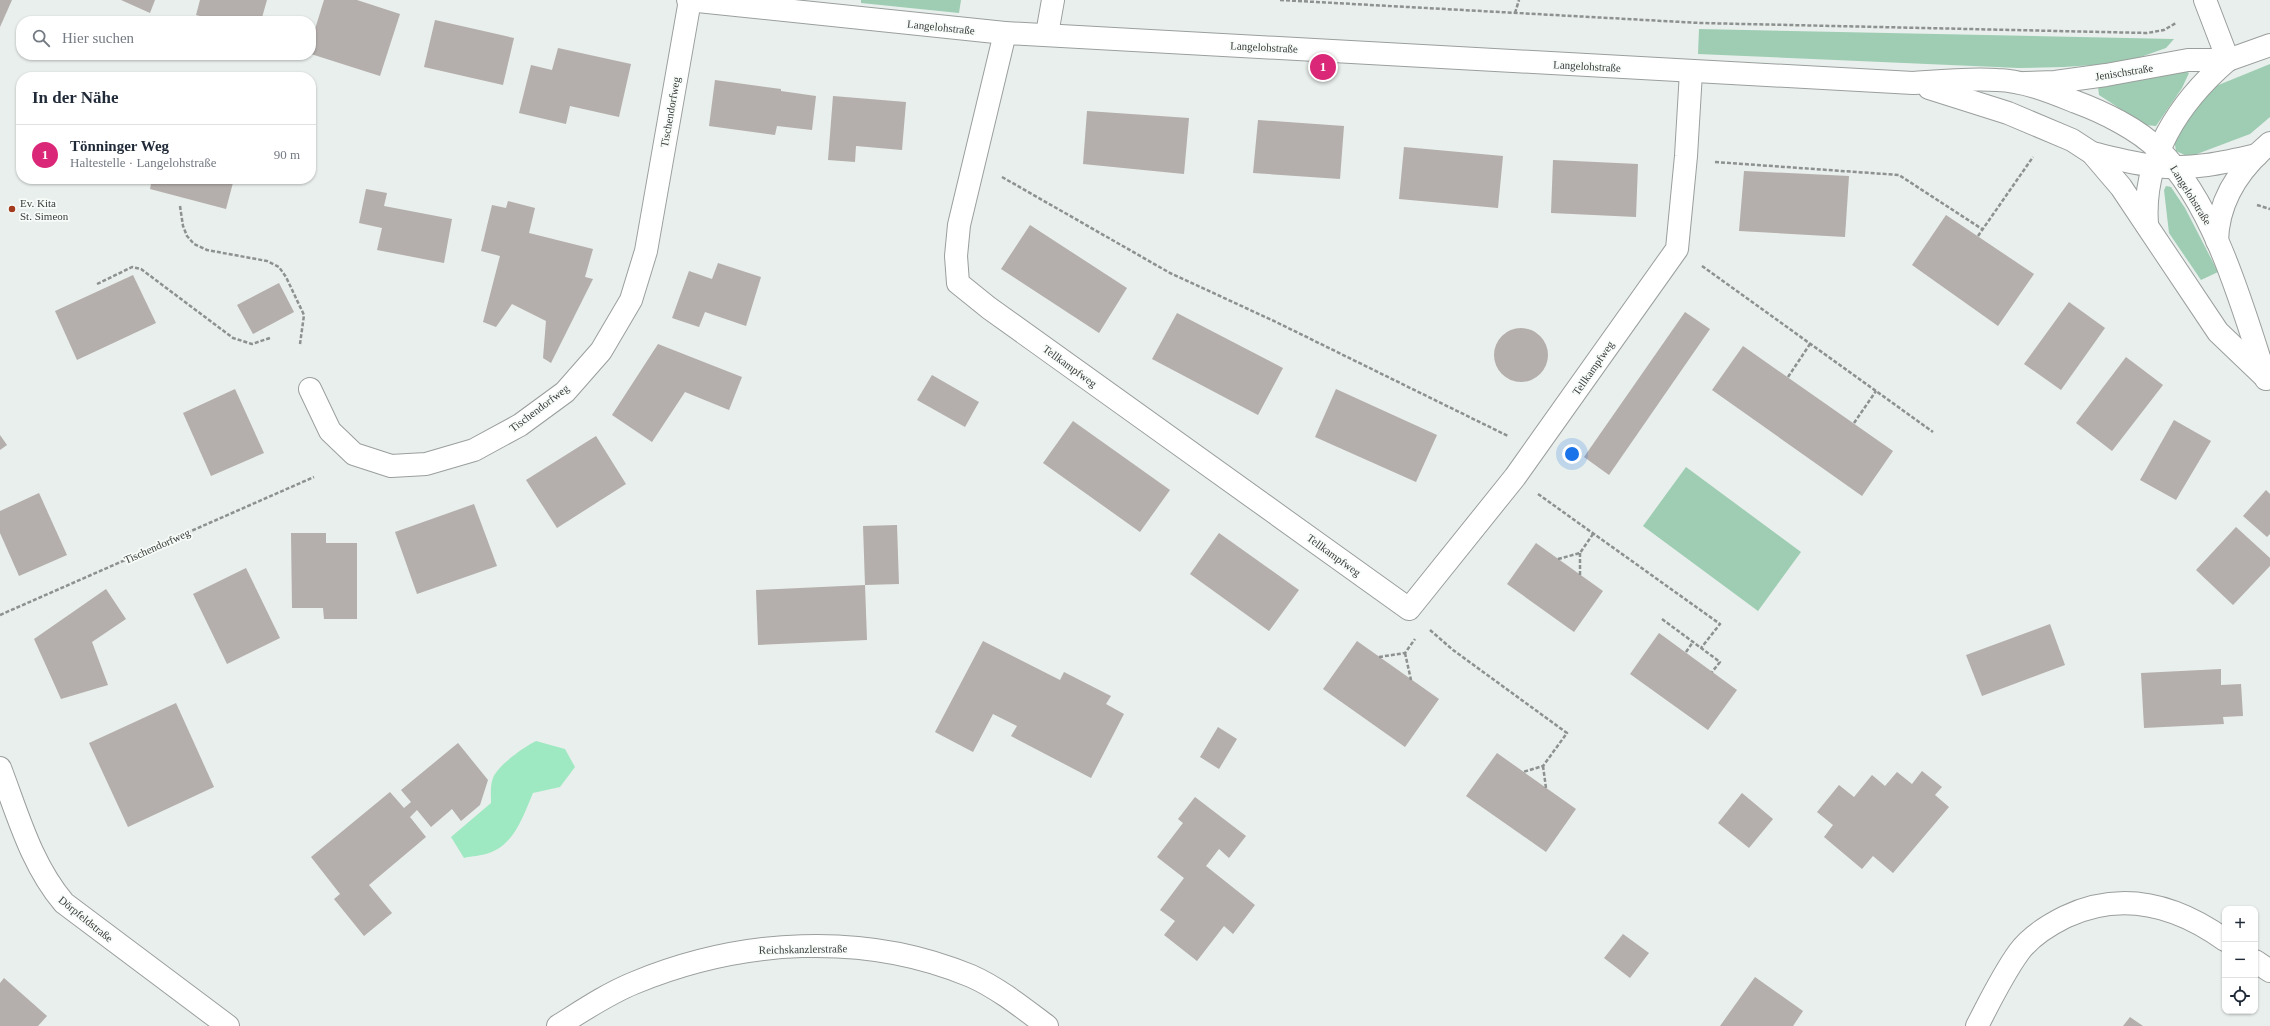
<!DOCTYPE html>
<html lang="de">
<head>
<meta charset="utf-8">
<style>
  body { margin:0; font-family:Georgia,serif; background:#f6f6f7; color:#1f2937 }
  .controls { position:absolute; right:12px; bottom:12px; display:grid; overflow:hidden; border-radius:8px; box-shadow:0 1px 3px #0004 }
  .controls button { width:36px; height:36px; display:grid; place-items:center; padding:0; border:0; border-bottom:1px solid #e0e1e3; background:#fff; color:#1f2937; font:20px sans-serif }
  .you { position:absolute; left:1572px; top:454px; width:14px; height:14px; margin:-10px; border:3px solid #fff; border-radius:50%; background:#1a73e8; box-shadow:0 0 0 6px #1a73e833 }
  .badge { display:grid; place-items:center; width:26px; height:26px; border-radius:50%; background:#db2777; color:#fff; font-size:13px; font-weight:700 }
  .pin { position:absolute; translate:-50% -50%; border:2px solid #fff; box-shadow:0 1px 4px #0006 }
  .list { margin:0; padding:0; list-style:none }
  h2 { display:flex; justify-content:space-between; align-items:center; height:52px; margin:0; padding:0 16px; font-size:17px }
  h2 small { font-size:13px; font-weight:400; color:#747a83 }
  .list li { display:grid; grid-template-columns:26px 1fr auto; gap:12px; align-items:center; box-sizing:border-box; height:60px; padding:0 16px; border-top:1px solid #e0e1e3 }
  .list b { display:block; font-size:15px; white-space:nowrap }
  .list p { margin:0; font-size:13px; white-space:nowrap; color:#747a83 }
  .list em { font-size:13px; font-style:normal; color:#747a83 }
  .icon { flex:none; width:22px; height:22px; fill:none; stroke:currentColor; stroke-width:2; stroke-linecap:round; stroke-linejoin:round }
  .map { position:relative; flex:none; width:2270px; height:1026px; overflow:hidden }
  .search { position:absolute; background:#fff; box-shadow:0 1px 3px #0004; left:16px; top:16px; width:300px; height:44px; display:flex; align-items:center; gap:10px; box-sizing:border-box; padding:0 14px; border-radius:16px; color:#747a83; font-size:15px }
  .panel { position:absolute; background:#fff; box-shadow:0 1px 3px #0004; left:16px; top:72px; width:300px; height:112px; border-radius:16px }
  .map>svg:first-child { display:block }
  .green { fill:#9ecdb3 }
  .water { fill:#9fe9c2 }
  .building { fill:#b4aeac }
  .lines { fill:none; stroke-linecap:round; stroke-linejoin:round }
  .minor-casing { stroke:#9a9f9c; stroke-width:24 }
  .tertiary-casing { stroke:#9a9f9c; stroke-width:24 }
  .path { stroke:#8d918f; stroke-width:2.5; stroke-dasharray:4 2; stroke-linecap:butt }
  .minor { stroke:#fff; stroke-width:22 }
  .tertiary { stroke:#fff; stroke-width:22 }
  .poi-dot { fill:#a23a1e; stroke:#f7fcf9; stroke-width:1.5 }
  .labels { text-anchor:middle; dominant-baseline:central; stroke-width:3.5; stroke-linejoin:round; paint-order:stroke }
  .street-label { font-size:11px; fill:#3a3c3b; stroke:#f7fcf9 }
  .poi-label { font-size:11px; fill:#3a3c3b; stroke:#f7fcf9; text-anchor:start }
</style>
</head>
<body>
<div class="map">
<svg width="2270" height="1026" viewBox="0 0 2270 1026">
  <rect width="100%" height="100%" fill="#e9efec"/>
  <g class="green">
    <path d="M861 0H961L959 13 861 3Z"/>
    <path d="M1699 29 2174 39 2166 48 2135 59 2108 64 2064 67 2019 68 1698 54Z"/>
    <path d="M2270 64V117L2250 134 2189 157 2176 151 2174 139 2191 111 2216 86Z"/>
    <path d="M2183 70 2189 73 2182 88 2156 126 2145 125 2099 95 2098 87Z"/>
    <path d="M2166 186 2171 187 2185 208 2218 272 2201 280 2169 233 2164 190Z"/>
    <path d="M1686 467 1801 552 1758 611 1643 526Z"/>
  </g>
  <path class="water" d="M536 741 565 749 575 767 560 787 533 793C523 816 515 844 489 853 481 856 472 856 464 858L451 837 491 803C491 794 490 786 493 778 498 765 524 747 536 741Z"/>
  <g class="building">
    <path d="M0 0H12L0 27Z"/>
    <path d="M121 0H155L150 13Z"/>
    <path d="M200 0H267L261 21H218L196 15Z"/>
    <path d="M324 0H357L400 14 380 76 311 54V42Z"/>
    <path d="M435 20 514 38 503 85 424 67Z"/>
    <path d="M558 48 631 64 619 117 570 106 566 124 519 113 531 65 552 70Z"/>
    <path d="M715 80 781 89V91L816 96 812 130 777 126 775 135 709 126Z"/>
    <path d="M833 96 906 102 902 150 856 146 855 162 828 160Z"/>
    <path d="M1087 111 1189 118 1184 174 1083 164Z"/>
    <path d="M1258 120 1344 126 1340 179 1253 173Z"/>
    <path d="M1404 147 1503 156 1498 208 1399 199Z"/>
    <path d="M1553 160 1638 164 1636 217 1551 213Z"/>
    <path d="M1744 171 1849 176 1845 237 1739 231Z"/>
    <path d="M152 179H234L226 209 150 189Z"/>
    <path d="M366 189 387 193 384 206 452 219 444 263 377 250 382 228 359 223Z"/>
    <path d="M508 201 535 208 529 233 593 249 585 277 593 279 551 363 543 358 546 321 512 304 496 327 483 322 500 256 481 251 492 205 506 208Z"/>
    <path d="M1946 215 2034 274 1998 326 1912 265Z"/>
    <path d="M1030 225 1127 288 1099 333 1001 269Z"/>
    <path d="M718 263 761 277 746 326 705 312 699 327 672 318 689 271 712 279Z"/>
    <path d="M133 275 156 323 77 360 55 311Z"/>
    <path d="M279 283 294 312 253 334 237 305Z"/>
    <path d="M2069 302 2105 328 2061 390 2024 364Z"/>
    <path d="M1685 312 1710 329 1609 475 1584 457Z"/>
    <path d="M1177 313 1283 368 1258 415 1152 359Z"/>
    <circle cx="1521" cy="355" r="27"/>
    <path d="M658 344 742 377 729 410 685 392 652 442 612 415Z"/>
    <path d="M1743 346 1893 451 1862 496 1712 390Z"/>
    <path d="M2126 357 2163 385 2112 451 2076 423Z"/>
    <path d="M932 375 979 402 965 427 917 400Z"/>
    <path d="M235 389 264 453 211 476 183 413Z"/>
    <path d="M1336 389 1437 435 1416 482 1315 437Z"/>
    <path d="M2174 420 2211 441 2176 500 2140 480Z"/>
    <path d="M1073 421 1170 490 1140 532 1043 463Z"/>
    <path d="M0 435 7 445 0 450Z"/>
    <path d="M596 436 626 484 557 528 526 480Z"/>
    <path d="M2266 490 2270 494V534L2267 537 2243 516Z"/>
    <path d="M39 493 67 555 19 576 0 533V511Z"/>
    <path d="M474 504 497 566 417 594 395 532Z"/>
    <path d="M897 525 899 584 865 585 863 526Z"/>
    <path d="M2236 527 2270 558V566L2233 605 2196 570Z"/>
    <path d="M291 533H326V543H357V619H324L323 608H292Z"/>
    <path d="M1219 533 1299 590 1269 631 1190 574Z"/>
    <path d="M1536 543 1603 591 1574 632 1507 584Z"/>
    <path d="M246 568 280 638 227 664 193 594Z"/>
    <path d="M865 585 867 640 758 645 756 590Z"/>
    <path d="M106 589 126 619 92 642 108 685 61 699 34 639Z"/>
    <path d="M2050 624 2065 665 1982 696 1966 655Z"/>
    <path d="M1659 633 1737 690 1708 730 1630 674Z"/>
    <path d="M983 641 1060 680 1064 672 1111 696 1106 704 1124 714 1091 778 1011 736 1017 726 993 714 973 752 935 732Z"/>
    <path d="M1357 641 1439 699 1405 747 1323 689Z"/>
    <path d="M2221 669V685L2241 684 2243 716 2223 717 2224 724 2144 728 2141 673Z"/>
    <path d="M176 703 214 787 128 827 89 743Z"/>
    <path d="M1218 727 1237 739 1219 769 1200 757Z"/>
    <path d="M458 743 488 780 480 805 461 821 452 809 431 827 417 810 410 817 426 837 369 885 392 913 364 936 334 899 340 894 311 857 390 792 404 808 411 802 401 790Z"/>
    <path d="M1497 753 1576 809 1546 852 1466 796Z"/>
    <path d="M1922 771 1942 787 1935 795 1949 807 1893 873 1873 856 1862 869 1824 837 1833 825 1817 812 1839 785 1854 797 1872 775 1885 786 1897 772 1912 784Z"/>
    <path d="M1742 793 1773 819 1749 848 1718 823Z"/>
    <path d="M1195 797 1246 836 1229 858 1219 849 1206 866 1255 905 1233 934 1224 926 1197 961 1164 935 1175 921 1160 910 1184 878 1157 857 1183 823 1178 819Z"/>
    <path d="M1623 934 1649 953 1630 978 1604 958Z"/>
    <path d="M1755 977 1803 1011 1793 1026H1720Z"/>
    <path d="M4 978 47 1016 38 1026H0V983Z"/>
    <path d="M2130 1017 2143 1026H2123Z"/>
  </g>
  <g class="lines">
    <defs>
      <g id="minor">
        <path d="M2205 0 2228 60"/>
        <path d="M1005 33 959 225 956 256 958 283 989 308 1409 609 1515 477 1677 249 1686 156 1691 72"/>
        <path d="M1047 34 1053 0"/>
        <path d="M2025 83 2055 82 2106 75 2188 60H2228L2270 45"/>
        <path d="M2092 153C2113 158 2135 164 2156 166 2191 170 2223 163 2257 155"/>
        <path d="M2147 225C2142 158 2179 102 2228 60"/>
        <path d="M2217 241C2218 201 2240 168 2270 143"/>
        <path d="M310 389 330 431 354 454 391 466 426 464 474 450 520 425 565 392 601 351 631 300 646 251 690 0"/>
        <path d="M0 768C18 815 31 864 64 903L228 1026"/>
        <path d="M2255 961 2270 971"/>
        <path d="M558 1026C582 1011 607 994 634 983 740 939 864 931 971 976 998 988 1023 1008 1047 1026"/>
        <path d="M1977 1026C1990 1001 2003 974 2019 952 2030 937 2049 925 2065 917 2122 890 2176 905 2225 940"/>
      </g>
      <g id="tertiary">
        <path d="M688 0 1005 33 1913 83C1941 81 1969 78 1997 80 2025 81 2051 92 2076 102 2103 112 2138 129 2159 150 2214 203 2243 308 2266 379"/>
        <path d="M1929 88 2008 113 2072 140 2092 153 2121 187 2218 332 2263 375"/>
      </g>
    </defs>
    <use href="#minor" class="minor-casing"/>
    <use href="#tertiary" class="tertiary-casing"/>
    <g class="path">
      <path d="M1280 0 1700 23 2147 33 2164 30 2176 23"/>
      <path d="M1515 13 1519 0"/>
      <path d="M1715 162 1899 175 1982 229"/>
      <path d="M1002 177 1170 273 1274 321 1508 436"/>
      <path d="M2257 205 2270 209"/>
      <path d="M180 206 183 226 187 236 194 244 207 250 267 261 279 267 286 277 304 315 300 344"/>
      <path d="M1978 236 2033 157"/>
      <path d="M1702 266 1933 432"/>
      <path d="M97 284 132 267 141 269 233 338 252 344 270 338"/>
      <path d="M1788 377 1810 344"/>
      <path d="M1854 423 1876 391"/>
      <path d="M1538 494 1720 624 1701 648"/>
      <path d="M1558 559 1580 553 1593 534"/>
      <path d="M1580 575V553"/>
      <path d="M0 615 314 477"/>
      <path d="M1662 619 1720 662 1712 672"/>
      <path d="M1430 630 1453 650 1567 733 1543 766 1523 772"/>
      <path d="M1686 652 1693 642"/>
      <path d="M1405 653 1411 680"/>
      <path d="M1379 657 1405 653 1415 639"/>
      <path d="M1543 766 1546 788"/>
    </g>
    <use href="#minor" class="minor"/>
    <use href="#tertiary" class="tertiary"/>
  </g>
  <circle class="poi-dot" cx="12" cy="209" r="4"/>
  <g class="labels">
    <g class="street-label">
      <text transform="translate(941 27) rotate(6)">Langelohstraße</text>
      <text transform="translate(1264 47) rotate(3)">Langelohstraße</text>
      <text transform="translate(1587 66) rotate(3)">Langelohstraße</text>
      <text transform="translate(2124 72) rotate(-9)">Jenischstraße</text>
      <text transform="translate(670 112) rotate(-80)">Tischendorfweg</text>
      <text transform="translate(2191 195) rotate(58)">Langelohstraße</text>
      <text transform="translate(1070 366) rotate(36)">Tellkampfweg</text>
      <text transform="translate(1593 368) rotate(-55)">Tellkampfweg</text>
      <text transform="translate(539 408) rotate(-37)">Tischendorfweg</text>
      <text transform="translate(157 546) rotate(-24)">Tischendorfweg</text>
      <text transform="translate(1334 555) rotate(36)">Tellkampfweg</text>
      <text transform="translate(86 919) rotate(39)">Dörpfeldstraße</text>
      <text transform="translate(803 949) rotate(-1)">Reichskanzlerstraße</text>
    </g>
    <g class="poi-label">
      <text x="20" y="203">Ev. Kita<tspan x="20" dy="13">St. Simeon</tspan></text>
    </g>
  </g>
</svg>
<div class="controls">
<button>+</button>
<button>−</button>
<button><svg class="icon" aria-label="locate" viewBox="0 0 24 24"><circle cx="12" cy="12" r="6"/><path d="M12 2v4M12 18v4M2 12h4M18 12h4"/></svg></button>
</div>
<div class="you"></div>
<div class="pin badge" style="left:1323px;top:67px">1</div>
<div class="search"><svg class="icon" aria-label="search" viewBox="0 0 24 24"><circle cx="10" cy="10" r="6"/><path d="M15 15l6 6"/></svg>Hier suchen</div>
<section class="panel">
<h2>In der Nähe<small></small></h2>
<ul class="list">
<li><span class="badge">1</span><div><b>Tönninger Weg</b><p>Haltestelle · Langelohstraße</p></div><em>90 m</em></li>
</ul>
</section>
</div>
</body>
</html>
